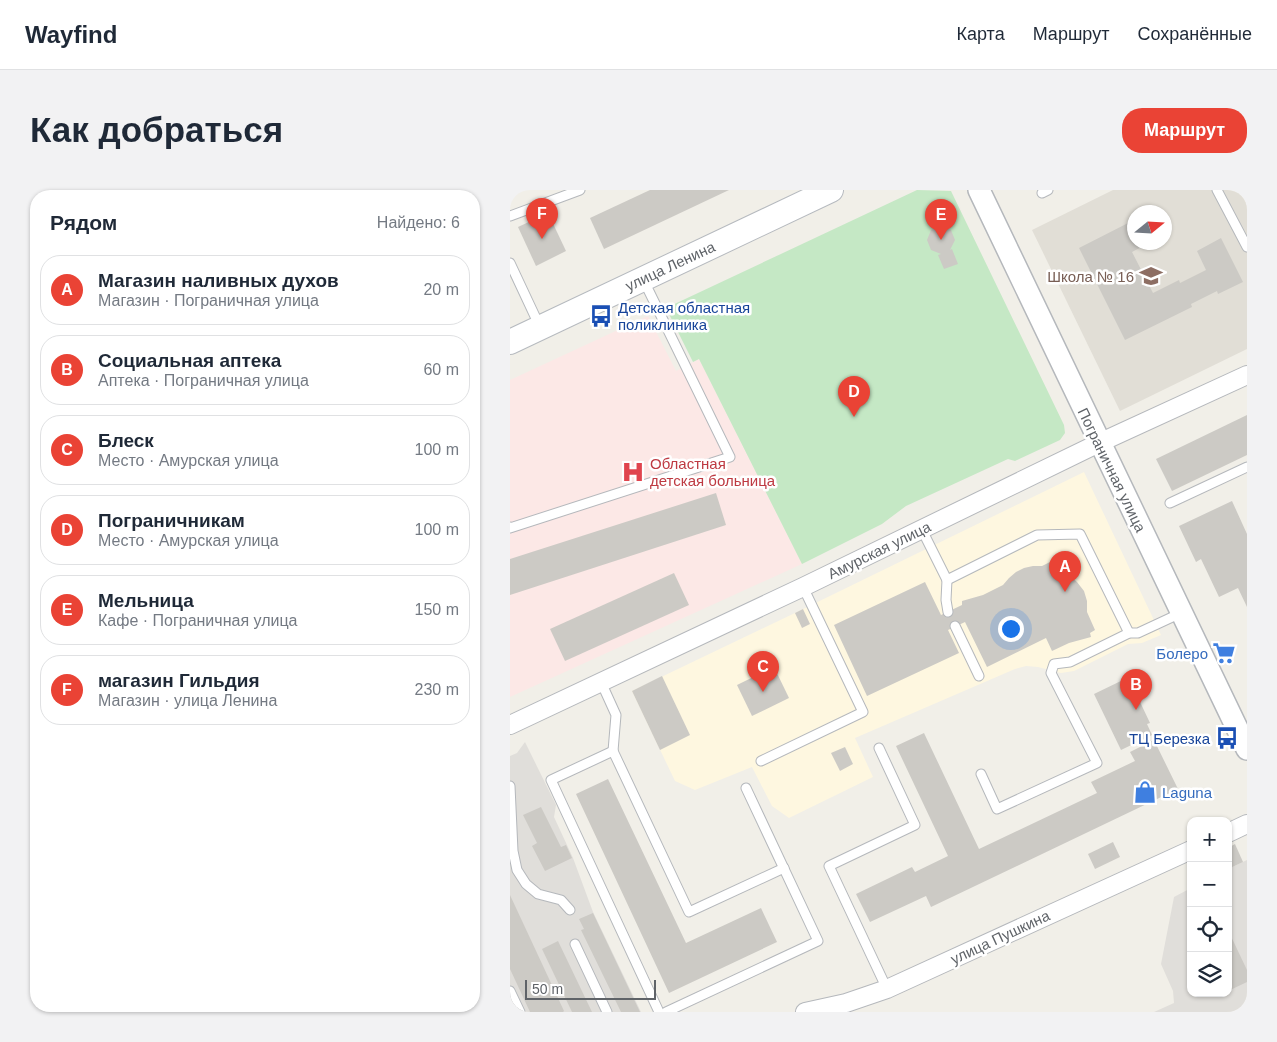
<!DOCTYPE html>
<html lang="ru">
<head>
<meta charset="utf-8">
<style>
  body { margin:0; font-family:Arial,sans-serif; background:#f2f2f3; color:#1f2937 }
  .controls { position:absolute; right:15px; bottom:15px; display:grid; overflow:hidden; border-radius:10px; box-shadow:0 1px 4px #0004 }
  .controls button { width:45px; height:45px; display:grid; place-items:center; padding:0; border:0; border-bottom:1px solid #e0e1e3; background:#fff; color:#1f2937; font:25px sans-serif }
  .compass { position:absolute; left:617px; top:15px; width:45px; height:45px; border-radius:50%; background:#fff; box-shadow:0 1px 4px #0004; rotate:72deg }
  .scale { position:absolute; left:15px; bottom:12px; width:131px; box-sizing:border-box; padding-left:5px; border:2px solid #5f6368; border-top:0; font-size:14px; line-height:18px; white-space:nowrap; color:#5f6368; -webkit-text-stroke:4px #fff; paint-order:stroke }
  .you { position:absolute; left:500px; top:438px; width:18px; height:18px; margin:-12px; border:4px solid #fff; border-radius:50%; background:#1a73e8; box-shadow:0 0 0 8px #1a73e833 }
  .badge { display:grid; place-items:center; width:32px; height:32px; border-radius:50%; background:#ea4335; color:#fff; font-size:16px; font-weight:700 }
  .pin { position:absolute; translate:-50% -41px; filter:drop-shadow(0 1px 2px #0008) }
  .pin::after { content:''; position:absolute; top:26px; width:18px; height:15px; background:inherit; clip-path:polygon(0 0,100% 0,50% 100%) }
  .list { margin:0; padding:0; list-style:none }
  h2 { display:flex; justify-content:space-between; align-items:center; height:65px; margin:0; padding:0 20px; font-size:21px }
  h2 small { font-size:16px; font-weight:400; color:#747a83 }
  .list li { display:grid; grid-template-columns:32px 1fr auto; gap:15px; align-items:center; box-sizing:border-box; height:70px; margin:0 10px 10px; padding:0 10px; border:1px solid #e0e1e3; border-radius:20px }
  .list b { display:block; font-size:19px; white-space:nowrap }
  .list p { margin:0; font-size:16px; white-space:nowrap; color:#747a83 }
  .list em { font-size:16px; font-style:normal; color:#747a83 }
  .icon { flex:none; width:28px; height:28px; fill:none; stroke:currentColor; stroke-width:2; stroke-linecap:round; stroke-linejoin:round }
  .map { position:relative; flex:none; width:737px; height:822px; overflow:hidden; border-radius:20px }
  header { display:flex; align-items:center; gap:30px; box-sizing:border-box; height:70px; padding:0 25px; background:#fff; border-bottom:1px solid #e0e1e3 }
  header strong { font-size:24px }
  nav { display:flex; gap:28px; margin-inline-start:auto; font-size:18px }
  .intro { display:flex; align-items:center; justify-content:space-between; box-sizing:border-box; height:120px; padding:0 30px }
  h1 { margin:0; font-size:35px }
  .button { padding:12px 22px; border-radius:20px; background:#ea4335; color:#fff; font-size:18px; font-weight:700 }
  main { display:flex; gap:30px; padding:0 30px }
  aside { flex:1; background:#fff; border-radius:20px; box-shadow:0 1px 4px #0004 }
  .map>svg:first-child { display:block }
  .commercial { fill:#fef7e0 }
  .industrial { fill:#e0deda }
  .education { fill:#e1ded6; fill-rule:evenodd }
  .medical { fill:#fce8e6 }
  .green { fill:#c5e8c5 }
  .building { fill:#cccac5 }
  .lines { fill:none; stroke-linecap:round; stroke-linejoin:round }
  .service-casing { stroke:#b5b8bc; stroke-width:11 }
  .minor-casing { stroke:#b5b8bc; stroke-width:20 }
  .tertiary-casing { stroke:#b5b8bc; stroke-width:24 }
  .secondary-casing { stroke:#b6babf; stroke-width:26 }
  .service { stroke:#fff; stroke-width:9 }
  .minor { stroke:#fff; stroke-width:18 }
  .tertiary { stroke:#fff; stroke-width:21 }
  .secondary { stroke:#fff; stroke-width:24 }
  .labels { text-anchor:middle; dominant-baseline:central; stroke-width:5; stroke-linejoin:round; paint-order:stroke }
  .street-label { font-size:15px; fill:#5f6368; stroke:#fff }
  .education-label { font-size:15px; fill:#785e54; stroke:#fff; text-anchor:end }
  .transit-label { font-size:15px; fill:#164399; stroke:#fff; text-anchor:start }
  .health-label { font-size:15px; fill:#be3a42; stroke:#fff; text-anchor:start }
  .shop-label { font-size:15px; fill:#366cbe; stroke:#fff; text-anchor:end }
</style>
</head>
<body>
<header>
<strong>Wayfind</strong>
<nav><a>Карта</a><a>Маршрут</a><a>Сохранённые</a></nav>
</header>
<div class="intro"><h1>Как добраться</h1><a class="button">Маршрут</a></div>
<main>
<aside>
<h2>Рядом<small>Найдено: 6</small></h2>
<ul class="list">
<li><span class="badge">A</span><div><b>Магазин наливных духов</b><p>Магазин · Пограничная улица</p></div><em>20 m</em></li>
<li><span class="badge">B</span><div><b>Социальная аптека</b><p>Аптека · Пограничная улица</p></div><em>60 m</em></li>
<li><span class="badge">C</span><div><b>Блеск</b><p>Место · Амурская улица</p></div><em>100 m</em></li>
<li><span class="badge">D</span><div><b>Пограничникам</b><p>Место · Амурская улица</p></div><em>100 m</em></li>
<li><span class="badge">E</span><div><b>Мельница</b><p>Кафе · Пограничная улица</p></div><em>150 m</em></li>
<li><span class="badge">F</span><div><b>магазин Гильдия</b><p>Магазин · улица Ленина</p></div><em>230 m</em></li>
</ul>
</aside>
<div class="map">
<svg width="737" height="822" viewBox="0 0 737 822">
  <rect width="100%" height="100%" fill="#f1efe8"/>
  <path class="commercial" d="M574 282 651 445 632 453 618 454 564 481 551 483 528 477 516 476 505 479 345 548 363 587 279 628 262 616 242 577 185 600 165 591 122 501 285 423Z"/>
  <g class="industrial">
    <path d="M15 552 46 615 44 627 63 668 83 722 131 822H0V566L7 563Z"/>
    <path d="M737 670V822H644L664 813 663 801 651 774 664 707 681 698V803H718V679Z"/>
  </g>
  <path class="education" d="M603 0H737V159L610 221 522 40ZM624 22H654V52H624Z"/>
  <path class="medical" d="M138 126 166 181 189 169 292 374 0 507V190Z"/>
  <path class="green" d="M407 0 441 1 554 235 555 243 550 250 505 271 498 269 396 316 372 334 292 374 189 169 183 172 156 118Z"/>
  <g class="building">
    <path d="M140 0H219L94 59 80 28Z"/>
    <path d="M38 23 56 61 26 76 8 37Z"/>
    <path d="M624 30V52H641L622 62 643 103 669 90 670 93 696 80 687 61 711 48 733 92 708 104 707 101 681 114 682 117 615 150 569 58Z"/>
    <path d="M431 36 441 40 445 50 440 60 442 59 448 74 434 79 428 65 431 64 421 60 417 50 421 40Z"/>
    <path d="M737 225V265L662 301 646 269Z"/>
    <path d="M206 303 216 335 0 405V369Z"/>
    <path d="M722 311 737 344V417L728 398 709 407 691 369 686 372 669 336Z"/>
    <path d="M550 367 559 385 567 392 574 401 577 411V422L585 440 580 443 581 447 559 453 542 461 536 448 477 477 455 432 438 440 449 463 357 506 324 435 415 392 431 425 452 415V411L473 405 493 395 499 388 506 382 514 378 523 376H532Z"/>
    <path d="M164 383 179 415 55 471 40 439Z"/>
    <path d="M293 419 300 434 292 438 285 423Z"/>
    <path d="M264 477 279 508 242 526 227 495Z"/>
    <path d="M152 486 180 545 150 560 122 501Z"/>
    <path d="M615 489 620 499 623 497 640 533 637 534 642 545 611 560 584 504Z"/>
    <path d="M414 543 469 659 587 603 581 592 625 571 620 562 644 550 668 599 421 717 416 706 360 732 346 704 402 677 405 682 438 666 386 556Z"/>
    <path d="M335 557 343 574 330 581 321 563Z"/>
    <path d="M98 589 176 753 251 718 267 752 159 803 66 604Z"/>
    <path d="M31 617 51 657 56 655 62 668 35 681 22 656 27 653 13 625Z"/>
    <path d="M603 652 610 667 585 679 578 664Z"/>
    <path d="M725 654 733 672 718 679V658Z"/>
    <path d="M0 705 54 821 53 822H20L0 779Z"/>
    <path d="M83 723 130 822H111L71 740 74 739 69 729Z"/>
    <path d="M718 740 737 780V792L718 801Z"/>
    <path d="M48 751 82 822H62L32 759Z"/>
  </g>
  <g class="lines">
    <defs>
      <g id="service">
        <path d="M707 0 737 57"/>
        <path d="M532 3 538 0"/>
        <path d="M0 26 70 0"/>
        <path d="M0 73 30 137"/>
        <path d="M660 313 737 277"/>
        <path d="M0 337V338L220 267 133 89"/>
        <path d="M412 340 437 390 527 345 570 344 619 443"/>
        <path d="M437 390 436 410 438 422"/>
        <path d="M445 436 469 486"/>
        <path d="M91 492 106 525 103 561"/>
        <path d="M369 558 405 635 319 676 377 799"/>
        <path d="M251 571 353 522 293 397"/>
        <path d="M471 584 487 619 587 573 541 483 544 474 560 472 619 443H628L671 423"/>
        <path d="M0 596 3 661 7 680 16 694 28 704 51 710 60 720"/>
        <path d="M65 754 97 822"/>
        <path d="M0 801 10 822"/>
        <path d="M149 822 41 590 103 561 179 722 274 678"/>
        <path d="M156 822 308 751 236 598"/>
      </g>
      <g id="minor">
        <path d="M0 535 293 397 589 253 737 185"/>
        <path d="M718 643 737 634"/>
        <path d="M295 822 336 813 377 799 681 660"/>
      </g>
      <path id="tertiary" d="M469 0 737 559"/>
      <path id="secondary" d="M0 152 321 0"/>
    </defs>
    <use href="#service" class="service-casing"/>
    <use href="#minor" class="minor-casing"/>
    <use href="#tertiary" class="tertiary-casing"/>
    <use href="#secondary" class="secondary-casing"/>
    <use href="#service" class="service"/>
    <use href="#minor" class="minor"/>
    <use href="#tertiary" class="tertiary"/>
    <use href="#secondary" class="secondary"/>
  </g>
  <defs>
    <symbol id="school-bare" viewBox="-9 -9 18 18"><path d="M0-5L7-2L0 1L-7-2ZM-4 1L0 2.5L4 1V4Q0 6-4 4Z" fill="#8d6e63" stroke="#fff" stroke-width="2.5" paint-order="stroke"/></symbol>
    <symbol id="bus-bare" viewBox="-9 -9 18 18"><path d="M-5-6H5V4H4V6H2V4H-2V6H-4V4H-5ZM-3.5-4V0h7V-4ZM-3.5 1.2v1.5H-2V1.2ZM2 1.2v1.5H3.5V1.2Z" fill="#1a4fb4" stroke="#fff" stroke-width="2.5" paint-order="stroke"/></symbol>
    <symbol id="hospital-bare" viewBox="-9 -9 18 18"><path d="M-5-5h3v3.5h4V-5h3V5h-3V1.5h-4V5h-3Z" fill="#e0444e" stroke="#fff" stroke-width="2.5" paint-order="stroke"/></symbol>
    <symbol id="supermarket-bare" viewBox="-9 -9 18 18"><path d="M-6-5.5h2.5l.6 2H6L4.5 2H-2.5L-4.4-4H-6ZM-1.5 3.2a1.3 1.3 0 1 0 .1 0ZM3 3.2a1.3 1.3 0 1 0 .1 0Z" fill="#3f7fe0" stroke="#fff" stroke-width="2.5" paint-order="stroke"/></symbol>
    <symbol id="shop-bare" viewBox="-9 -9 18 18"><path d="M-5-2.5h2.3a2.7 3.5 0 0 1 5.4 0H5L5.5 6h-11ZM-1.5-2.5h3a1.5 2.3 0 0 0-3 0Z" fill="#3f7fe0" stroke="#fff" stroke-width="2.5" paint-order="stroke"/></symbol>
  </defs>
  <g fill-rule="evenodd">
    <use href="#school-bare" x="625" y="70" width="32" height="32"/>
    <use href="#bus-bare" x="75" y="110" width="32" height="32"/>
    <use href="#hospital-bare" x="107" y="266" width="32" height="32"/>
    <use href="#supermarket-bare" x="698" y="447" width="32" height="32"/>
    <use href="#bus-bare" x="701" y="532" width="32" height="32"/>
    <use href="#shop-bare" x="619" y="586" width="32" height="32"/>
  </g>
  <g class="labels">
    <g class="street-label">
      <text transform="translate(160 76) rotate(-25)">улица Ленина</text>
      <text transform="translate(602 280) rotate(64)">Пограничная улица</text>
      <text transform="translate(369 360) rotate(-26)">Амурская улица</text>
      <text transform="translate(490 747) rotate(-25)">улица Пушкина</text>
    </g>
    <g class="education-label">
      <text x="624" y="86">Школа № 16</text>
    </g>
    <g class="transit-label">
      <text x="108" y="117">Детская областная<tspan x="108" dy="17">поликлиника</tspan></text>
      <text x="700" y="548" text-anchor="end">ТЦ Березка</text>
    </g>
    <g class="health-label">
      <text x="140" y="273">Областная<tspan x="140" dy="17">детская больница</tspan></text>
    </g>
    <g class="shop-label">
      <text x="698" y="463">Болеро</text>
      <text x="652" y="602" text-anchor="start">Laguna</text>
    </g>
  </g>
</svg>
<div class="controls">
<button>+</button>
<button>−</button>
<button><svg class="icon" aria-label="locate" viewBox="0 0 24 24"><circle cx="12" cy="12" r="6"/><path d="M12 2v4M12 18v4M2 12h4M18 12h4"/></svg></button>
<button><svg class="icon" aria-label="layers" viewBox="0 0 24 24"><path d="M12 4l9 5-9 5-9-5zM3 14l9 5 9-5"/></svg></button>
</div>
<svg class="compass" viewBox="-18 -18 36 36"><path d="M0-13l5 13h-10z" fill="#e53935"/><path d="M0 13l5-13h-10z" fill="#747a83"/></svg>
<div class="scale">50 m</div>
<div class="you"></div>
<div class="pin badge" style="left:555px;top:402px">A</div>
<div class="pin badge" style="left:626px;top:520px">B</div>
<div class="pin badge" style="left:253px;top:502px">C</div>
<div class="pin badge" style="left:344px;top:227px">D</div>
<div class="pin badge" style="left:431px;top:50px">E</div>
<div class="pin badge" style="left:32px;top:49px">F</div>
</div>
</main>
</body>
</html>
